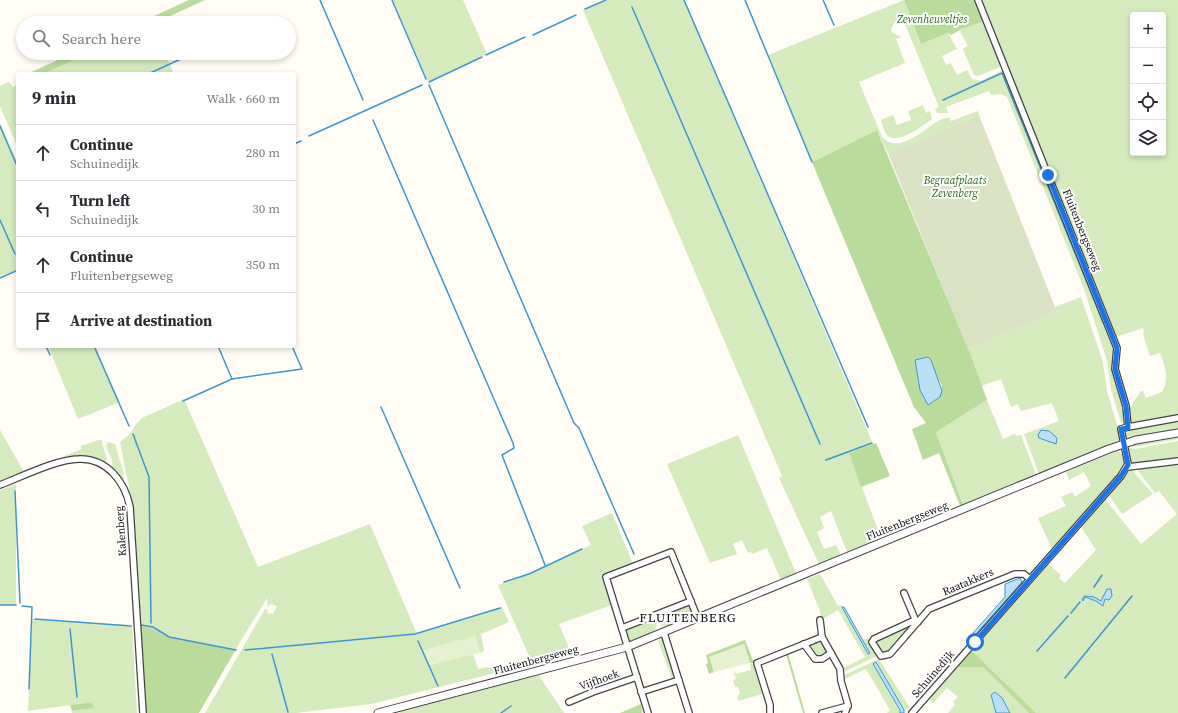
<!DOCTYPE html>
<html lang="en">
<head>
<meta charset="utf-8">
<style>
  body { margin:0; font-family:"Source Serif 4",serif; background:#f7f7f7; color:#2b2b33 }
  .controls { position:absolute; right:12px; top:12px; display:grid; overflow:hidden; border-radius:4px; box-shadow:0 2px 6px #0003 }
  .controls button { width:36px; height:36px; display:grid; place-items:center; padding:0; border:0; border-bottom:1px solid #e1e1e2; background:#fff; color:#2b2b33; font:20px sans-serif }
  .stop { position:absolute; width:12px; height:12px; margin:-9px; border:3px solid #1a73e8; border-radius:50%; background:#fff }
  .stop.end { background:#1a73e8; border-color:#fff; box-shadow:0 1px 4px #0008 }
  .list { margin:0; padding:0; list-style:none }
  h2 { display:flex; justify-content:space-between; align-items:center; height:52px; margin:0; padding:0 16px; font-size:17px }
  h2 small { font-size:13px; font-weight:400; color:#7c7c81 }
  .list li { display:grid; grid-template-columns:26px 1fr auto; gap:12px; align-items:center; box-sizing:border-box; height:56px; padding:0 16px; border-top:1px solid #e1e1e2 }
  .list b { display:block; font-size:15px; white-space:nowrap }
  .list p { margin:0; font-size:13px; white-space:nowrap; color:#7c7c81 }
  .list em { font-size:13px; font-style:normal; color:#7c7c81 }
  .icon { flex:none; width:22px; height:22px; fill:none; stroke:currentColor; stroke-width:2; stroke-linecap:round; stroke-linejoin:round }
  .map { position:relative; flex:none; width:1178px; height:713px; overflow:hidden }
  .search { position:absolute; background:#fff; box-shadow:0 2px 6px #0003; left:16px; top:16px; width:280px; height:44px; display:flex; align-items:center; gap:10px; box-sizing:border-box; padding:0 14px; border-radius:22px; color:#7c7c81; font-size:15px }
  .panel { position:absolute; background:#fff; box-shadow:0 2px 6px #0003; left:16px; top:72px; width:280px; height:276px; border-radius:4px }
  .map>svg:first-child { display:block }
  .green { fill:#d5ebbd; fill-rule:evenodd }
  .forest { fill:#b9dc9c; fill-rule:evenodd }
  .cemetery { fill:#d9e3c4 }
  .pitch { fill:#e6f2cf }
  .water { fill:#b9e0f7; stroke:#3f96cf }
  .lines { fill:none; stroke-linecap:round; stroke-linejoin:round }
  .stream { stroke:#3f96cf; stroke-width:1.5 }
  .minor-casing { stroke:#444; stroke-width:8 }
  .tertiary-casing { stroke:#444; stroke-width:9 }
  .minor { stroke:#fff; stroke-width:5.5 }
  .tertiary { stroke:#fff; stroke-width:7 }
  .route { stroke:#1a73e8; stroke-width:5 }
  .labels { text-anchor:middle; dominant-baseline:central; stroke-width:4; stroke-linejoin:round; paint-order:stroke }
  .park-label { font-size:11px; font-style:italic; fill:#2f6b1f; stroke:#fff }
  .street-label { font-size:11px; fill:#111; stroke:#fff }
  .quarter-label { font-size:13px; letter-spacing:1px; fill:#111; stroke:#fff }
</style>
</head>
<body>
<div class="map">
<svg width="1178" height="713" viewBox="0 0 1178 713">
  <rect width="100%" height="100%" fill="#fffdf5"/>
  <g class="green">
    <path d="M393 0H463L487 54 428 82Z"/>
    <path d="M605 0H684L873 444 849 453 881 538 847 552 831 511 820 517 824 528 817 532 824 549 836 545 841 555 819 564 779 478 782 476 779 469 583 10Z"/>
    <path d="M904 0 921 44 948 33 957 49 942 56 946 65 951 63 957 75 967 70 972 79 981 81 1003 70 1114 344 1126 422 1121 423 1111 389 1107 361 1084 289 1007 97 1001 94 991 95 989 91 946 107 948 113H937L935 109 939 107 905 24C900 22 898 20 894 23L891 30 893 33 901 37 896 39 905 63 859 82 882 137C899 155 923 130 938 121 941 119 946 118 949 117L951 121 978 111 979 115 888 153 877 130 812 162 768 55Z"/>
    <path d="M982 0H1178V417L1131 424 1128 411 1141 391H1143L1146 398 1162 392C1170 378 1165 367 1160 353L1150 356 1143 334 1144 333 1143 328 1116 337ZM1133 15H1163V153H1133Z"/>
    <path d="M984 21 1001 64 1000 67 978 76 974 75 964 52 963 49 968 46 960 31 962 29Z"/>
    <path d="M89 53H165L174 74H43Z"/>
    <path d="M9 82 13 87 18 85V148L0 106V86Z"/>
    <path d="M923 105 926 113 930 111 932 119C924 125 897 146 887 135 884 131 882 125 881 120L893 115 897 125 911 120 908 111Z"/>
    <path d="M0 123 18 164V269L0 277Z"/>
    <path d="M1081 297 1103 362 1107 391 1121 439 1119 442 1039 474 1024 434 1059 421 1052 403 1021 411 1018 404 1011 407 1001 379 981 386 968 349 1057 312 1055 307Z"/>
    <path d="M48 346H95L120 402 78 419Z"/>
    <path d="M184 399 258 567 370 524 417 634 502 607 509 622 481 634 484 651 480 653 475 636 429 665 473 654 478 669 488 667 492 668 495 673 371 704 296 713H205L265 609 268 610 267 613 273 614 277 606 271 604 268 607 267 598 236 649 165 636 151 628 140 626 132 502 120 442 131 433 136 424 142 418Z"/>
    <path d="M987 400 1003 439 1015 434 1016 436 1021 435 1036 475 963 505 936 432Z"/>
    <path d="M1178 419V431L1129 440 1125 435 1128 429Z"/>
    <path d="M0 430 24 472 0 481Z"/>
    <path d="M1178 434V439L1134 447 1131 445Z"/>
    <path d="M738 435 796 573 781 580 767 548 752 554 751 552 748 553 742 540 733 544 737 554 710 563 667 464Z"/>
    <path d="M99 440H102V443L107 459 106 462 84 455 62 457 82 449 81 446Z"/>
    <path d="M1178 441V460L1132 464 1128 453 1129 448 1135 449Z"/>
    <path d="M108 442 115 444 123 471 124 483 112 468V460L106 446Z"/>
    <path d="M1117 451 1123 455 1125 467 1032 575 1030 574 1052 549 1038 518 1066 506 1061 497 1072 492 1075 497 1091 486 1084 472 1069 480 1066 472Z"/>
    <path d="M1178 462V713H1036L971 650 1047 563 1061 575 1059 578 1065 583 1096 550 1081 527 1105 499 1141 544 1177 514 1159 491 1155 493 1138 471V468Z"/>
    <path d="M1131 469 1153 494 1122 514 1108 494Z"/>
    <path d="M16 484V605H0V490Z"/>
    <path d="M612 513 633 564 602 575 612 605 559 624 571 653 532 663 498 585 544 567 591 545 582 526Z"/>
    <path d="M820 574 838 606 841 605 868 654 870 652 863 640 868 638 877 654V656L846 671 842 669 865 657 838 610 821 620 820 611 807 579Z"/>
    <path d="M687 604 690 605 694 617 671 628 670 625 662 626 655 617H659Z"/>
    <path d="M654 617 657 623 656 629 649 634 650 636 629 643 625 629 650 621Z"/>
    <path d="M32 619 132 625 137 713H72V711L94 708 92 702 28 711Z"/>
    <path d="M912 625 913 626 890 652 882 654 875 644 877 639Z"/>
    <path d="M663 638 675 677 672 680 658 640Z"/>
    <path d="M815 642 823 644 828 652 827 654 818 658 808 645Z"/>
    <path d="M879 659 910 708 904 710 876 662 874 664 900 710V713H887L890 710 866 669 843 680 844 675Z"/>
    <path d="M750 664H753L762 694 738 701 737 696 740 694 738 687H735L733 680 736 679 733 670 736 674 751 670Z"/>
    <path d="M957 667H983L1029 713H1010L998 694 991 695 996 713H948L955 705 953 702 958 697 947 688 933 703 928 697Z"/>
    <path d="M538 674 564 713H400L399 711Z"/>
  </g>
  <g class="forest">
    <path d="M189 0H205L155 23H139Z"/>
    <path d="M904 0H975L984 21 962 29 951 35 948 33 921 44Z"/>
    <path d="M73 53H89L43 74H27Z"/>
    <path d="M877 130 968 348 987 400 936 432 963 505 960 506 939 453 923 460 912 429 926 423 914 407 908 393 812 162ZM931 360 938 380 942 385 940 397 928 405Z"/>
    <path d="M876 443 890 476 861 487 849 453Z"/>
    <path d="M140 626 151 628 165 636 236 649 199 713H145Z"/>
    <path d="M745 640 754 663H750L744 644 710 657 714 672 709 674 706 664 708 663 706 655Z"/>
    <path d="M971 650 1036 713H1029L983 667H957Z"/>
    <path d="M788 653 805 713H803L786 654Z"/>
    <path d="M92 702 94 708 72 711 70 705Z"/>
    <path d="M641 704 642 713H620Z"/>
  </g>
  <path class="cemetery" d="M979 115 1057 312 968 349 888 153Z"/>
  <g class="pitch">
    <path d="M475 636 480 653 429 665 423 650Z"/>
    <path d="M744 644 750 663 714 672 709 657Z"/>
  </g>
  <g class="water">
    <path d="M928 357 931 360 942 391 940 397 928 405 920 390 915 360Z"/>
    <path d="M1041 430 1049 431 1057 438 1056 444 1039 438 1038 435Z"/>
    <path d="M1020 578 1022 582 975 635 973 633 1005 597V584Z"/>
    <path d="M1107 589H1111L1112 596 1109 600 1105 599 1103 606 1096 601 1085 597 1083 601 1082 600 1084 596 1094 597 1101 601Z"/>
    <path d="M842 607H844L870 653 868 654Z"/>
    <path d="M876 662 904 710V713H900V710L873 664Z"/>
    <path d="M995 692 1002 698 1010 713H996L991 695Z"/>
  </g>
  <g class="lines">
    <g class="stream">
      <path d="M320 0 363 100"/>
      <path d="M392 0 426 79"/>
      <path d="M684 0 868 427"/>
      <path d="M745 0 812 162"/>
      <path d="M823 0 834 25"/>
      <path d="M632 7 820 444"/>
      <path d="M585 9 606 0"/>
      <path d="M533 35 576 15"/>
      <path d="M486 55 525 37"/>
      <path d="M148 74 194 53"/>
      <path d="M429 82 482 57"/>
      <path d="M429 85 574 423 579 428 634 554"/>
      <path d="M943 100 1002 73 1103 322"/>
      <path d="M373 120 513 443 514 448 502 455 545 565"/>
      <path d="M0 126 18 168"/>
      <path d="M309 136 422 85"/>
      <path d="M294 144 301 141"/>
      <path d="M0 220 15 254"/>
      <path d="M0 278 18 270"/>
      <path d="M46 346 50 355"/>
      <path d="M94 346 129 426"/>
      <path d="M218 346 232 379"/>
      <path d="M183 401 232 379 302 369 292 346"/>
      <path d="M381 407 460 588"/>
      <path d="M133 434 149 477 151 623"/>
      <path d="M826 460 872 443"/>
      <path d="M15 491 20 603"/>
      <path d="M504 582 529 574 582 549"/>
      <path d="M1094 587 1102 575"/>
      <path d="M0 605H16"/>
      <path d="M22 606 32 607 29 689"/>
      <path d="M1071 613 1080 602"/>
      <path d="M35 619 131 626"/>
      <path d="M141 625 153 627 169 637 236 650"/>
      <path d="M70 629 77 697"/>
      <path d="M418 641 438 686"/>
      <path d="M245 650 415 634 500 608"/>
      <path d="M1037 651 1068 616"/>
      <path d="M272 654 288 712"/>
      <path d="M1065 678 1132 596"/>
      <path d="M501 713 511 706"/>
    </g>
    <defs>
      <g id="minor">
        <path d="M1128 427 1178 418"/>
        <path d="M1128 467 1178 461"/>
        <path d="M0 485C21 477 57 459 79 459 107 458 125 482 130 507L143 713"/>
        <path d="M904 593 915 619V622"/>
        <path d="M820 620 822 637 840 669 841 681 848 705 845 713"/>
        <path d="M918 622 913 621 874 639 872 642 881 656 890 654 929 609 1015 574H1024L1030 579"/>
        <path d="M622 628 691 601"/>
        <path d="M664 633 689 713"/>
        <path d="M804 644 815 659H822L831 653"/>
        <path d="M641 692 679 680"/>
        <path d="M569 702 593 692 637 677"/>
        <path d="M648 713 606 577 671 552 698 619"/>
        <path d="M770 713V705L757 663 822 637"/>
        <path d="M822 713 848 706"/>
        <path d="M912 713 1121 476 1128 464 1121 429 1128 427 1126 406 1115 369 1117 348 978 0"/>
      </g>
      <path id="tertiary" d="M378 713 627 647 1109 449 1136 440 1178 433"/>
    </defs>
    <use href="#minor" class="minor-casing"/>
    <use href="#tertiary" class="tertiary-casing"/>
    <use href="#minor" class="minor"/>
    <use href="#tertiary" class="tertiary"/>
  </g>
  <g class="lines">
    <path class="route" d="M975 642 1121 476 1128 465 1121 429 1128 428 1126 406 1115 369 1117 348 1048 175"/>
  </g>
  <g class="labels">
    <g class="park-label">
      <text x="932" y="19">Zevenheuveltjes</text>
      <text x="955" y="180">Begraafplaats<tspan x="955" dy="13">Zevenberg</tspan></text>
    </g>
    <g class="street-label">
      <text transform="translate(1082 230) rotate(68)">Fluitenbergseweg</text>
      <text transform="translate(907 521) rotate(-22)">Fluitenbergseweg</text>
      <text transform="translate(121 531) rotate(-94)">Kalenberg</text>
      <text transform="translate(968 582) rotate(-23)">Raatakkers</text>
      <text transform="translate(536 660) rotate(-15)">Fluitenbergseweg</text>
      <text transform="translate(933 674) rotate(-49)">Schuinedijk</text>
      <text transform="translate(599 680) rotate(-20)">Vijfhoek</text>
    </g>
    <g class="quarter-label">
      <text x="688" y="617">FLUITENBERG</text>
    </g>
  </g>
</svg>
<div class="controls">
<button>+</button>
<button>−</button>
<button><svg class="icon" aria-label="locate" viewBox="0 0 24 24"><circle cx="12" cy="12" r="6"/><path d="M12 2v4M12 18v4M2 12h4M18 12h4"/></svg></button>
<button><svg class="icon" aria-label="layers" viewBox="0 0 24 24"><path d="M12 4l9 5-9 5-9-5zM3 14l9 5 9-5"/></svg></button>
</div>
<div class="stop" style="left:975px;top:642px"></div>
<div class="stop end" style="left:1048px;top:175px"></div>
<div class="search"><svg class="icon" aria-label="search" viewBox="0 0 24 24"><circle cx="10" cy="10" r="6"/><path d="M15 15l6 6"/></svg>Search here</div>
<section class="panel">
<h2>9 min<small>Walk · 660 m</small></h2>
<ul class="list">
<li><svg class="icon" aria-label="ahead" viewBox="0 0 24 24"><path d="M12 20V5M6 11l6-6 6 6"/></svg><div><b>Continue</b><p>Schuinedijk</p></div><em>280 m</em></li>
<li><svg class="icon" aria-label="left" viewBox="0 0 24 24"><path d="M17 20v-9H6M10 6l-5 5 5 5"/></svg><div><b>Turn left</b><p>Schuinedijk</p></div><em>30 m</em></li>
<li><svg class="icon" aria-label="ahead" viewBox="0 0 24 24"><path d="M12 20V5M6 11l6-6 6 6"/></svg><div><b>Continue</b><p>Fluitenbergseweg</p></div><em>350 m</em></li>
<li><svg class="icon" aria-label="arrive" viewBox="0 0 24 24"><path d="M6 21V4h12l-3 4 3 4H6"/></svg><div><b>Arrive at destination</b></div></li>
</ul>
</section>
</div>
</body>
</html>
